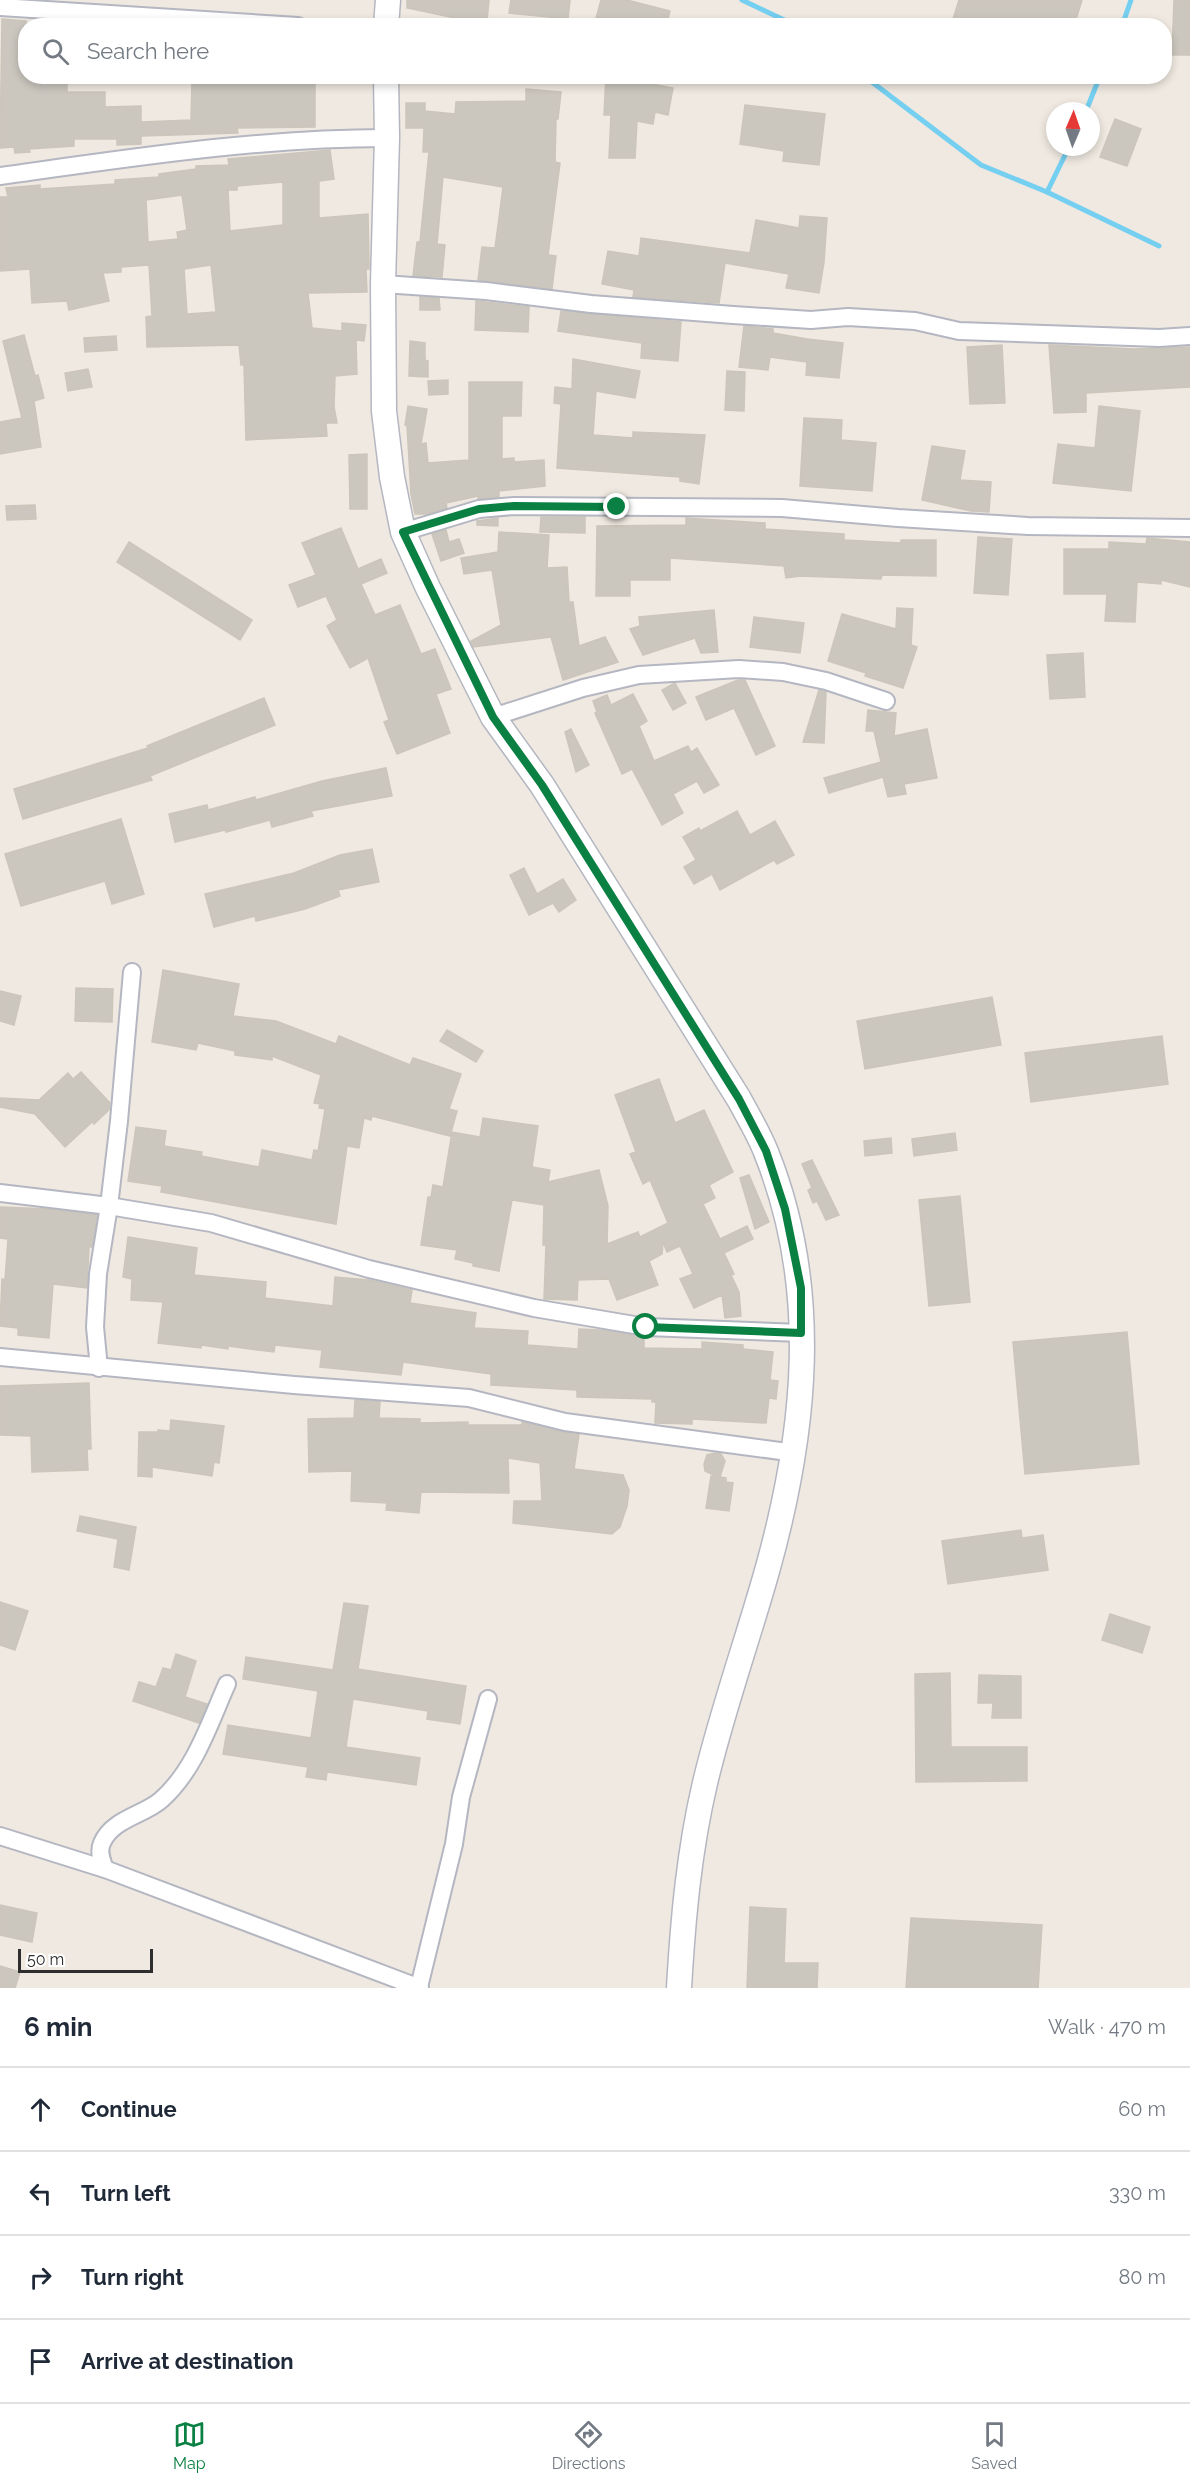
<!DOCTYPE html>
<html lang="en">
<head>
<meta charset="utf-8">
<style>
  body { margin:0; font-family:Raleway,sans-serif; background:#f6f6f7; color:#1f2937 }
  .compass { position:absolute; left:1046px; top:102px; width:54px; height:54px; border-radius:50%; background:#fff; box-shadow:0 3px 9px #0003; rotate:2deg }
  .scale { position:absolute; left:18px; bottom:15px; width:135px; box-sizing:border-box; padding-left:6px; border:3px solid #2e2e2e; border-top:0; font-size:16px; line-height:21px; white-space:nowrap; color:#2e2e2e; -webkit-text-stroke:4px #fff; paint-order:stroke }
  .stop { position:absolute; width:18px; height:18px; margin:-14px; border:4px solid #0b8043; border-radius:50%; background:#fff }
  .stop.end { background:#0b8043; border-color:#fff; box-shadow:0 2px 6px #0008 }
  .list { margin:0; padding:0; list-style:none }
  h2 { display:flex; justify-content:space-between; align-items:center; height:78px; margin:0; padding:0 24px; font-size:26px }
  h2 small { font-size:20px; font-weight:400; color:#747a83 }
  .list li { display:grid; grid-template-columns:39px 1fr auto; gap:18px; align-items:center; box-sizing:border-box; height:84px; padding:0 24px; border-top:2px solid #e0e1e3 }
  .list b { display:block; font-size:22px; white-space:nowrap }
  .list em { font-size:20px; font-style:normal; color:#747a83 }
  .icon { flex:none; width:33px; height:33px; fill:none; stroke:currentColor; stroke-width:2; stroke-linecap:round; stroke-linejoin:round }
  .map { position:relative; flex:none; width:1190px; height:1988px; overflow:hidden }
  .search { position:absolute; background:#fff; box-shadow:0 3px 9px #0003; left:18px; right:18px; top:18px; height:66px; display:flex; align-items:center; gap:15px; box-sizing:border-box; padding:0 21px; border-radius:24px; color:#747a83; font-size:22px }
  .sheet { height:414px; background:#fff }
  nav { display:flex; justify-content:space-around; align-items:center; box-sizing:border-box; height:84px; border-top:2px solid #e0e1e3; background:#fff; font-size:16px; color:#747a83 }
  nav a { display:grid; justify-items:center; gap:3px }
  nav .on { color:#0b8043 }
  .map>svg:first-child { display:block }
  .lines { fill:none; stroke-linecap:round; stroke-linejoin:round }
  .stream { stroke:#75cff0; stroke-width:5 }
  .building { fill:#cbc7bf; stroke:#cbc5ba; stroke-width:1.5; fill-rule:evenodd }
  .street-casing { stroke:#b4b7c1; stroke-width:20 }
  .secondary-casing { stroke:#b4b7c1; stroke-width:27 }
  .street { stroke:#fff; stroke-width:16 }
  .secondary { stroke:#fff; stroke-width:24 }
  .route { stroke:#0b8043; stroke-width:8 }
</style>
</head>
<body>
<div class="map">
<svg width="1190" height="1988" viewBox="0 0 1190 1988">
  <rect width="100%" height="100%" fill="#efe9e1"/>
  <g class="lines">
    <g class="stream">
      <path d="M742 0 797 26"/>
      <path d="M1122 26 1131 0"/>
      <path d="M864 76 981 165 1047 192 1159 246"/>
      <path d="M1086 111 1100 76"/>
      <path d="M1047 192 1069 147"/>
    </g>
  </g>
  <g class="building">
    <path d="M407 0H489L487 21 455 18 407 8Z"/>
    <path d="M511 0H570L568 19 509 13Z"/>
    <path d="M601 0H627L670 11 666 26H594Z"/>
    <path d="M959 0H1082L1074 26H971L953 19Z"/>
    <path d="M1174 0H1190V55H1172Z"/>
    <path d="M2 19 26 21V76H67V92H105V107L141 106V122L191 120 192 82 202 83 203 76H315V127L237 128 238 133 141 136V144L117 145V139H74V146L29 149 30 152 15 153 14 147 0 148Z"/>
    <path d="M606 76H637V81L673 88 668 115 655 112 653 124 637 121 635 158H609L611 115H604Z"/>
    <path d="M526 89 561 92 558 119H556L555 162 560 163 548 255 556 256 552 289 478 280 482 247 495 248 503 187 443 177 437 244 445 245 442 277 413 276 417 242H420L429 152H423L424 128H406V103H425V111L455 114 456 102 526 101Z"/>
    <path d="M745 105 825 114 819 165 783 161 784 151 740 144Z"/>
    <path d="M1115 119 1141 129 1127 166 1100 157Z"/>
    <path d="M330 150 334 179 319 181V218L368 214 369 264V269H366L367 292 308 293 312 328 342 331V323L366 325 364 341 356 340 357 374 335 376 334 407 337 423H326L327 436 246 440 244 365H241L239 345 147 347 146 317 152 316 149 265 121 267V272L103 273 109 301 69 310 67 301 32 303 30 269 0 271V197H8L6 188 40 185V189L115 184V180L159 177V174L196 169V166L229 165 228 159ZM283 182V225L230 231 228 190H237V186ZM182 195 187 230 177 232 178 239 148 242 146 200ZM211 265 216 312 187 314 184 269Z"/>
    <path d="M800 216 827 218 824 262 819 293 786 288 789 274 725 263 719 303 633 297 634 290 602 284 608 251 639 256 641 238 750 253 756 220 799 228Z"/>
    <path d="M420 297 439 298 440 310H420Z"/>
    <path d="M476 301 529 307 528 332 475 330Z"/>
    <path d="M561 311 681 322 678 361 641 358 642 343 558 331Z"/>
    <path d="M744 326 773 329V333L807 339 843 343 839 378 806 375 807 362 770 357 768 370 739 367Z"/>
    <path d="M24 335 35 376 38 375 44 398 34 401 41 447 0 454V422L22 418 3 341Z"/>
    <path d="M116 336 117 350 85 352 84 338Z"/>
    <path d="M410 341 425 343V360L428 361V377L409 376Z"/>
    <path d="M1002 345 1005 403 970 404 967 347Z"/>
    <path d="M1049 345 1135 349 1190 347V387L1086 393V412L1054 413Z"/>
    <path d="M573 359 640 371 635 398 596 391 593 435 633 438V432L705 435 699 484 680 481V477L557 468 561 404 554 403 555 387 572 389Z"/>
    <path d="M88 369 92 387 68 391 65 373Z"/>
    <path d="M727 371 745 372 744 411 725 410Z"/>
    <path d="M448 380V394L429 395 428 381Z"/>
    <path d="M469 382H522L521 416H502V459L514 458V462L544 460 545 486 499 491V497L478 499V496L446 503 447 508 427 514H415L411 494 407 426 405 425 408 406 427 409 421 444 426 443 428 463 469 460Z"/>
    <path d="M1099 406 1140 411 1131 491 1053 483 1058 444 1095 448Z"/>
    <path d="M804 418 842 420 841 440 876 443 872 491 800 486Z"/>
    <path d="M932 446 965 451 960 480 991 482 989 512 971 511 922 500Z"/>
    <path d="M367 454V509H350L349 455Z"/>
    <path d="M35 505 36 519 7 520 6 506Z"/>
    <path d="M541 517H585V533L540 532Z"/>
    <path d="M498 518V526L477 525V521Z"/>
    <path d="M686 518 765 523V529L844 534V540L901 543V540H936V576L882 575 881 579 800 576 786 578 784 566 670 558V580H630V596H596L597 526 686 525Z"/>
    <path d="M341 528 358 569 381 559 387 573 361 584 375 615 400 605 421 654 435 649 451 689 436 694 450 733 397 754 384 722 389 720 368 658 350 668 327 626 337 620 326 596 298 607 289 585 316 575 302 543Z"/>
    <path d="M446 530 449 542 459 539 464 553 441 561 432 534Z"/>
    <path d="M499 532 549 535 547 568 567 567 569 602H573L579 646 605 637 618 662 563 680 551 637 473 647 471 641 501 625 492 570 464 574 461 558 498 552Z"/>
    <path d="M978 537 1012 539 1008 595 974 593Z"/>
    <path d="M1147 538 1190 542V587L1161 580V584L1137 582 1135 622 1105 621 1107 594H1064V549H1109V542L1146 544Z"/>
    <path d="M129 542 252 620 240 640 117 562Z"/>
    <path d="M897 608 913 609 911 645 917 647 903 688 865 676 866 673 828 661 842 614 896 629Z"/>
    <path d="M714 610 718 652 701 653 695 638 643 655 630 629 640 626 639 617Z"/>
    <path d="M754 617 804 623 800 653 750 647Z"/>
    <path d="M1083 653 1085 697 1050 699 1047 655Z"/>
    <path d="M738 680H745L775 746 756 755 734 708 706 720 696 697Z"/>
    <path d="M675 683 686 703 673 710 662 690Z"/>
    <path d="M819 690 826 692 824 743 803 742Z"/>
    <path d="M633 694 647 721 639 726 654 761 688 746 691 752 697 748 719 785 704 793 697 781 673 794 683 813 662 825 632 769 622 774 595 713 597 712 593 701 607 695 611 705Z"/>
    <path d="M264 698 275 725 150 776 152 780 23 819 14 789 148 748 147 746Z"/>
    <path d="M868 710 896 713 894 736 927 729 937 778 904 784 906 794 888 797 883 777 829 793 824 778 881 762 874 731H866Z"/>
    <path d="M571 729 589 765 576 772 565 732Z"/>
    <path d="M386 768 392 796 311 811 313 816 272 827 270 820 226 832 225 830 175 842 169 814 207 805 208 810 255 797 256 800 322 781Z"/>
    <path d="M737 811 750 835 775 821 794 855 777 864 774 860 720 890 712 874 694 884 684 867 696 860 683 837 699 828 700 831Z"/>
    <path d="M121 819 144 894 112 904 105 881 21 906 5 854Z"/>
    <path d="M372 849 379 882 338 890 340 896 305 909 256 921 255 916 214 927 205 894 294 873 340 855Z"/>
    <path d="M524 868 537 894 563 879 576 900 559 912 553 903 529 915 510 875Z"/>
    <path d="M163 970 239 984 233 1016 276 1021 336 1044 339 1036 410 1065 413 1058 461 1074 449 1109 457 1111 450 1136 372 1116 371 1120 364 1118 359 1148 347 1146 336 1224 161 1192 162 1186 128 1181 136 1127 166 1131 164 1146 202 1152 201 1156 259 1167 262 1150 312 1160 314 1150 318 1151 325 1109 319 1108 320 1104 314 1103 321 1075 272 1056V1060L235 1055V1051L198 1043 196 1050 152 1042Z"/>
    <path d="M76 988 113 989 112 1022 75 1021Z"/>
    <path d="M0 991 21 996 14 1025 0 1021Z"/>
    <path d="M992 997 1001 1045 865 1069 857 1021Z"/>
    <path d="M447 1030 483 1051 476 1062 440 1041Z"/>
    <path d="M1162 1036 1168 1084 1031 1102 1025 1053Z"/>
    <path d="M81 1072 110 1103 109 1110 94 1124 92 1122 65 1147 35 1114 0 1107V1098L39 1100 68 1073 73 1079Z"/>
    <path d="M659 1079 675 1123 704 1110 733 1172 709 1185 715 1198 703 1204 720 1239 747 1226 753 1239 724 1253 734 1274 731 1275 739 1292 741 1316 725 1318 722 1295 694 1308 680 1279 693 1274 680 1246 667 1252 663 1242 662 1254 649 1261 658 1285 617 1300 609 1279 578 1280 577 1300 544 1299 546 1245H543L544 1205 512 1200 499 1271 473 1266V1263L455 1259 457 1250 421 1245 428 1197H431L433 1185 443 1187 452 1132 480 1137 483 1118 538 1126 532 1167 550 1170 548 1182 599 1170 608 1206 607 1244 638 1232 640 1237 668 1223 650 1180 643 1184 630 1154 636 1152 615 1095Z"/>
    <path d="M955 1133 957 1150 914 1156 912 1139Z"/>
    <path d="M891 1138 892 1153 865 1156 864 1141Z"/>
    <path d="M812 1160 839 1215 826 1220 817 1201 813 1203 808 1190 812 1188 802 1164Z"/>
    <path d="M749 1175 769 1222 755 1229 740 1178Z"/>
    <path d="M960 1196 970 1302 929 1306 919 1200Z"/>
    <path d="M0 1207 48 1209 97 1215 92 1247H89L87 1288 53 1284 49 1338 18 1335V1328L0 1326 2 1279 5 1280 8 1239 0 1238Z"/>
    <path d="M128 1237 197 1248 194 1275 266 1282 265 1298 333 1306 335 1277 369 1280 412 1290 410 1303 476 1313 474 1328 528 1331 527 1345 578 1349 579 1329 601 1330 644 1337V1348L702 1349V1342L743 1345V1349L773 1352 770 1380 778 1381 776 1399 769 1398 766 1423 692 1419V1424L655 1423 656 1402H652V1399L577 1397V1390L491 1385V1374L403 1362 401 1375 320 1367 322 1350 275 1345 274 1352 228 1346V1349L201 1345V1348L158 1343 163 1302 131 1300 132 1279 123 1277Z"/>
    <path d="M1127 1332 1139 1464 1025 1474 1013 1342Z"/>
    <path d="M89 1383 91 1449H87L88 1470 32 1472 31 1436 0 1435V1386Z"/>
    <path d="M355 1400 380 1402 379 1418 420 1419V1423L468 1422V1425H522V1422L579 1434 574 1469 623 1475 629 1490 627 1506 620 1527 612 1534 513 1523 514 1501H542L540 1463 508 1458 509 1493 421 1492 419 1513 386 1510 387 1503 351 1501 352 1471 309 1472 308 1419 354 1418Z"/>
    <path d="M171 1420 224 1426 219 1463 214 1462 212 1476 152 1467V1477L138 1476 139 1432H158V1430L170 1431Z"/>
    <path d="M715 1453 721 1454 725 1461 720 1477 726 1478V1482L733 1483 729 1511 706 1508 711 1476 718 1477 705 1471 704 1464 707 1455Z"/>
    <path d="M80 1516 136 1527 129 1570 114 1567 118 1539 77 1531Z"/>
    <path d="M1021 1530 1022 1538 1043 1535 1048 1570 948 1584 942 1541Z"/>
    <path d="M0 1602 28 1611 15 1650 0 1645Z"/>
    <path d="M344 1603 368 1606 358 1669 466 1686 460 1724 427 1719 428 1711 353 1699 346 1747 420 1758 416 1785 327 1772 326 1780 306 1777 308 1767 223 1754 228 1725 311 1738 318 1691 243 1679 246 1657 333 1670Z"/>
    <path d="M1110 1614 1150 1627 1142 1653 1102 1640Z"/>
    <path d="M176 1654 196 1661 185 1697 207 1704 199 1723 133 1701 139 1682 156 1687 163 1668 171 1670Z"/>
    <path d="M950 1673 951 1747H1027V1781L916 1782 915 1674Z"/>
    <path d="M979 1675 1021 1676V1718H992L993 1703H978Z"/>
    <path d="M0 1905 37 1913 32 1942 0 1935Z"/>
    <path d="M750 1907 786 1909 784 1963H818L817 1988H747Z"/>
    <path d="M911 1918 1042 1925 1038 1988H906Z"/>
    <path d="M0 1966 20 1972 15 1988H0Z"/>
  </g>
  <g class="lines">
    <defs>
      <g id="street">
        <path d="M0 7 298 26"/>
        <path d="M0 176C129 158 257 138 387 138"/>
        <path d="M383 284 486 291 591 304 733 315 811 320 848 317 915 321 959 331 1159 338 1190 336"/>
        <path d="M403 532 479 509 514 506 782 508 898 518 1028 526 1190 528"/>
        <path d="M493 717 583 688 639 675 739 669 783 672 826 681 886 701"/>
        <path d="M0 1193 109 1206 211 1223 369 1269 534 1308 646 1327 801 1333"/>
        <path d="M0 1357 294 1385 469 1398 565 1422 795 1453"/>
        <path d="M99 1368 95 1327 98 1274 109 1206 119 1121 132 972"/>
        <path d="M0 1836 105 1869 420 1988"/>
        <path d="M105 1869C102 1861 98 1852 102 1843 112 1819 144 1815 161 1800 195 1770 209 1724 227 1684"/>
        <path d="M419 1987 454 1844 461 1797 488 1699"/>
      </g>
      <g id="secondary">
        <path d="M386 26 388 0"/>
        <path d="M386 76 387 138 383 284 384 411 392 477 403 532 428 588 493 717 542 785 739 1099C748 1116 759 1134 766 1152 821 1289 806 1432 767 1571 747 1642 722 1711 705 1783 689 1851 683 1919 679 1988"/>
      </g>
    </defs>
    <use href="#street" class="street-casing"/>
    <use href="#secondary" class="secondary-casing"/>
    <use href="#street" class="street"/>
    <use href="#secondary" class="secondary"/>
  </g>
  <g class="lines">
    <path class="route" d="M617 507 514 506 479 509 403 532 493 717 542 785 739 1099 766 1151 785 1209 801 1288V1333L646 1327"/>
  </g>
</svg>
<svg class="compass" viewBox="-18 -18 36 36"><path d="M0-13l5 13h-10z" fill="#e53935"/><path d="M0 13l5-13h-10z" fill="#747a83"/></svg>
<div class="scale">50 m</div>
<div class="stop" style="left:646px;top:1327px"></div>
<div class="stop end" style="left:617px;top:507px"></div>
<div class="search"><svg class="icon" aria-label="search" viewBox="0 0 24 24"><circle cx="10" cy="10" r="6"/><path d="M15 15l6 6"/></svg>Search here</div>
</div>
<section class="sheet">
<h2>6 min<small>Walk · 470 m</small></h2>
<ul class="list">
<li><svg class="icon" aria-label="ahead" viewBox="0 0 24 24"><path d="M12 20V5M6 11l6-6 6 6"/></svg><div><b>Continue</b></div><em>60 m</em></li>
<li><svg class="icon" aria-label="left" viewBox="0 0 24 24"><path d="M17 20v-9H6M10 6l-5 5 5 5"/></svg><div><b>Turn left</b></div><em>330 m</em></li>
<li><svg class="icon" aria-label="right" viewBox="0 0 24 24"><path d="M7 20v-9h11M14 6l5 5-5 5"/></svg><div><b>Turn right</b></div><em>80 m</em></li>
<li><svg class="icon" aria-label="arrive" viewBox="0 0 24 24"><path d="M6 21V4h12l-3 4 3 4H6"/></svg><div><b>Arrive at destination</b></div></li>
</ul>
</section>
<nav>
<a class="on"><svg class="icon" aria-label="map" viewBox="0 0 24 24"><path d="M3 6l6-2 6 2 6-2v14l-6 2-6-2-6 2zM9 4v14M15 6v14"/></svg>Map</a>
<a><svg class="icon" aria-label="directions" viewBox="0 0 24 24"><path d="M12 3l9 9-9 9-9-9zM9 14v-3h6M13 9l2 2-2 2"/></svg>Directions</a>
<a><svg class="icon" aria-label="saved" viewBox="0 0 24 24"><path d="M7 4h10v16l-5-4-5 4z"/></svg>Saved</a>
</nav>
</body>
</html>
